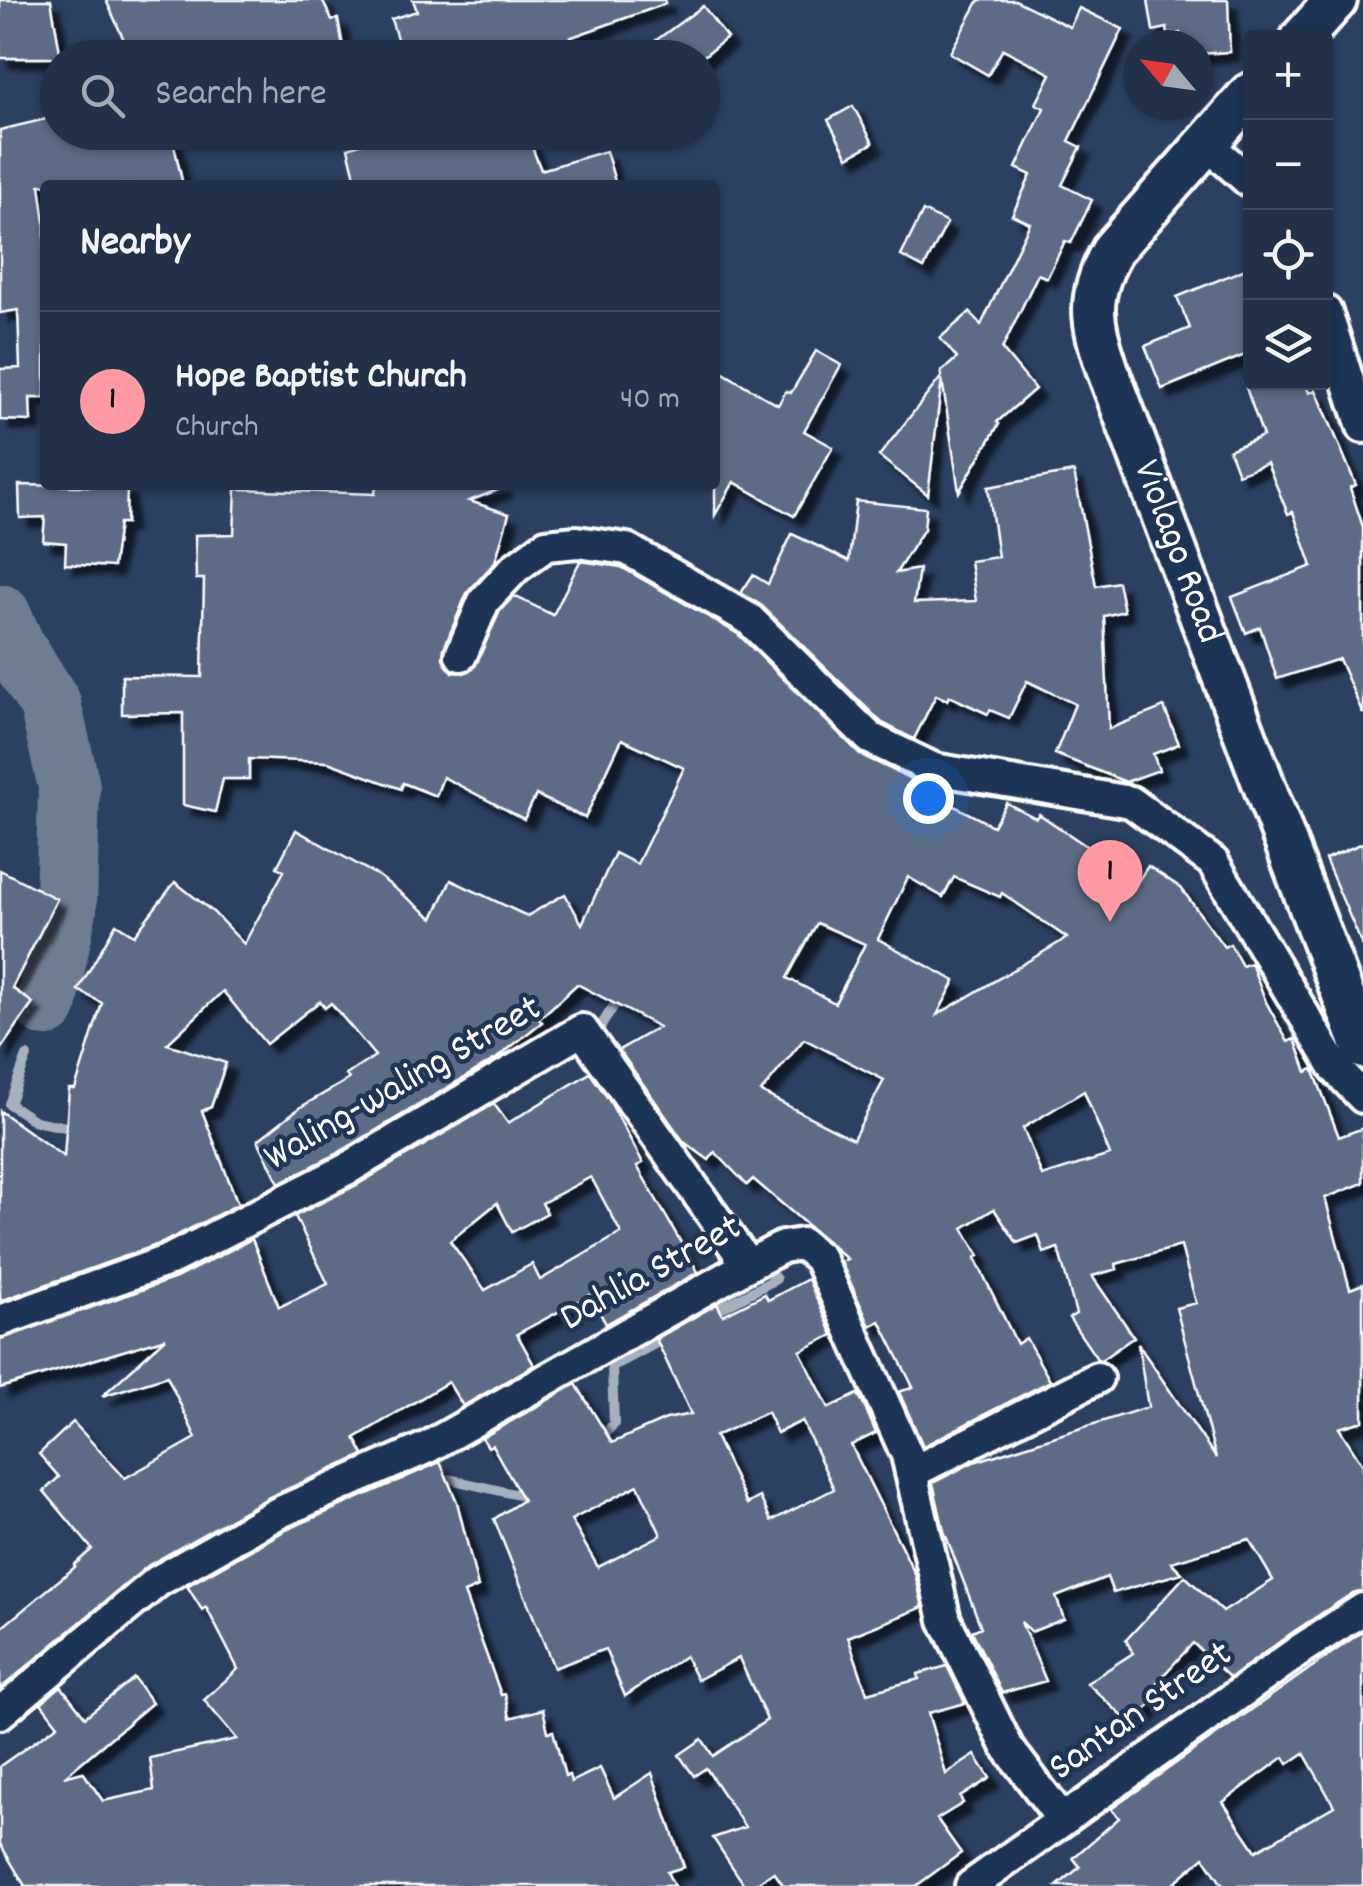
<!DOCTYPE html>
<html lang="en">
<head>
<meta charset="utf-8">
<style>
  body { margin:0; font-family:Dekko,sans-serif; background:#2d3d53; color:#f1f3f6 }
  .controls { position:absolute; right:30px; top:30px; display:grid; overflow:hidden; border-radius:10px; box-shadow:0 2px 8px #0004 }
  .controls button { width:90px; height:90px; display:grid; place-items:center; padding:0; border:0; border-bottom:2px solid #3d4c61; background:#203149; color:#f1f3f6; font:50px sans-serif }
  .compass { position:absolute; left:1123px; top:30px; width:90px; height:90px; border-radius:50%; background:#203149; box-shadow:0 2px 8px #0004; rotate:299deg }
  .you { position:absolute; left:928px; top:798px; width:35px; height:35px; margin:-25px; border:8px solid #fff; border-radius:50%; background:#1a73e8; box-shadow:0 0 0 15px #1a73e833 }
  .badge { display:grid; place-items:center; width:65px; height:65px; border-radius:50%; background:#ff9aa2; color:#111; font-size:32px; font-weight:700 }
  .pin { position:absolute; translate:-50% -82px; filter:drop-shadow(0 2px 5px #0008) }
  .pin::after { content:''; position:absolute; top:52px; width:35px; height:30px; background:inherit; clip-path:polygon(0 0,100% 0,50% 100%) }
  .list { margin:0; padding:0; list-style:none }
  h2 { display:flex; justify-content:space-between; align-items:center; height:130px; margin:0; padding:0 40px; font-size:42px }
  h2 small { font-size:32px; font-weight:400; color:#a2a9b4 }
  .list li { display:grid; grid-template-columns:65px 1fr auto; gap:30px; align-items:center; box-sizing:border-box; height:180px; padding:0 40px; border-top:2px solid #3d4c61 }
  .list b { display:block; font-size:38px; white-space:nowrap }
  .list p { margin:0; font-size:32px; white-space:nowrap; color:#a2a9b4 }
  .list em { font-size:32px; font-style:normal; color:#a2a9b4 }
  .icon { flex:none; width:55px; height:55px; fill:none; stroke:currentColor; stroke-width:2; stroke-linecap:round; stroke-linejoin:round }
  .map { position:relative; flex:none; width:1363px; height:1886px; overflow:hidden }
  .search { position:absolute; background:#203149; box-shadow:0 2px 8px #0004; left:40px; top:40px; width:680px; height:110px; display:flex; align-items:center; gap:25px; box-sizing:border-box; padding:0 35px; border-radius:55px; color:#a2a9b4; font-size:38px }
  .panel { position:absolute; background:#203149; box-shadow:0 2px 8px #0004; left:40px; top:180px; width:680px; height:310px; border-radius:10px }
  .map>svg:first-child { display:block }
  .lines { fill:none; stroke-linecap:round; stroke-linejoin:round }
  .stream { stroke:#a7b1be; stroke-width:10 }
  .river { stroke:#6d7d92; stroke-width:62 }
  .building { fill:#5b6c86; stroke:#fff; stroke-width:2.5; fill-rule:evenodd; filter:url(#shadow) }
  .street-casing { stroke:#fff; stroke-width:38 }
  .secondary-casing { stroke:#fff; stroke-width:48 }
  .street { stroke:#1d3557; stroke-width:30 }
  .secondary { stroke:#1d3557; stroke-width:40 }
  .labels { text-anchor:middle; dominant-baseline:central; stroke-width:9; stroke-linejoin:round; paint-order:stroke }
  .street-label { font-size:40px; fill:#fff; stroke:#1d3557 }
</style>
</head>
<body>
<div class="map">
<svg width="1363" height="1886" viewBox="0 0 1363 1886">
  <defs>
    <filter id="shadow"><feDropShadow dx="9" dy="9" stdDeviation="2.5" flood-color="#0009"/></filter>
  </defs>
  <rect width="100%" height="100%" fill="#2a4161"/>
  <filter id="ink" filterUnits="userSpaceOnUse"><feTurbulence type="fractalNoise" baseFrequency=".01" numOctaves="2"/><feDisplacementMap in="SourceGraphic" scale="20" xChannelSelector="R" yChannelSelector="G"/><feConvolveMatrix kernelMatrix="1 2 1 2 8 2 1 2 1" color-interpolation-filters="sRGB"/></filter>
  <g filter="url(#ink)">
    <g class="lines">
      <g class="stream">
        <path d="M601 1026 615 1004 624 998"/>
        <path d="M27 1056 9 1104 35 1121 76 1129"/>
        <path d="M710 1314 776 1279 769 1271"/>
        <path d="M596 1442 614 1424 612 1367 669 1336"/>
        <path d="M438 1486 449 1479 523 1496 530 1491"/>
      </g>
      <path class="river" d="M0 615 15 648 50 704 69 786 66 910 46 1006"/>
    </g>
    <g class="building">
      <path d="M0 0H51L61 58H0Z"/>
      <path d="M106 0H322L332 20 338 19 344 52 317 58H132Z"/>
      <path d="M413 0H665V4L569 38 577 58H403L391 19 417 11Z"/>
      <path d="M979 0H1015L1070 27 1079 8 1123 29 1069 141 1081 147 1062 185 1092 200 1071 243 1065 241 1047 278 1038 274 1002 349 1035 389 997 422 999 424 959 492 942 379 928 495 879 456 942 376 941 372 957 358 940 338 970 312 981 325 1030 223 1012 215 1031 175 1016 168 1044 108 1036 104 1051 74 1003 49 988 75 950 53Z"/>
      <path d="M1148 0H1228L1230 52 1198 54V45H1181L1180 33 1168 35 1167 28 1153 31Z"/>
      <path d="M703 6 727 38 701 58H668L655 41Z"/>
      <path d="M853 106 873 143 848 157 828 120Z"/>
      <path d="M58 116V132H171L183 185H40L45 223V398H30L31 421 0 420V369L20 368 18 310 0 313V130Z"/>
      <path d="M395 132H526L541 170 606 151 616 185H357L348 148Z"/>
      <path d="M923 211 947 223 924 268 901 256Z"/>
      <path d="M1250 267V353L1162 389 1145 346 1190 328 1177 297Z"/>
      <path d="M816 351 841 365 804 431 833 447 794 516 734 482 715 515V368L778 405 786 391 791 393Z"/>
      <path d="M1244 382H1305L1309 393 1316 390 1356 485 1350 488 1363 527V714L1339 659 1277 679 1260 627 1246 633 1232 597 1312 566 1293 512 1288 514 1267 463 1238 474 1229 450 1263 436Z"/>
      <path d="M1074 472 1096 586 1118 582 1124 611 1104 616 1109 729 1164 707 1179 744 1153 754 1159 770 1126 782 1055 754 1075 704 1027 681 1009 718 990 710 988 714 949 696 947 700 936 695 914 739 881 722 762 606 741 593 753 575 768 584 792 534 849 561 856 501 926 508 924 529 896 573 919 569 914 603 976 601 970 561 998 557 988 487Z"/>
      <path d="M19 485 127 487 126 523H119L113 567 65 564 66 543 43 541 45 517 20 518Z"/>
      <path d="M376 485H502L503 488 469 501 509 514 495 562 467 593 444 648 443 658 453 672 464 673 473 669 500 611 514 596 553 615 580 561 621 567 738 634 861 755 924 785 922 789 993 826 1006 803 1036 818 1039 814 1138 881 1148 866 1181 888 1224 947 1230 944 1242 966 1251 963 1266 1002 1288 1042 1295 1039 1307 1072 1313 1069 1339 1137 1363 1128V1183L1325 1198 1350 1289 1363 1284V1421L1339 1428 1363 1465V1590L1353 1593 1293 1632 1230 1678 1193 1643 1149 1691 1157 1698 1132 1725 1087 1683 1133 1653 1126 1640 1185 1576 1223 1612 1273 1580 1249 1539 1171 1562 1182 1573 1113 1593 1107 1577 1056 1597 1064 1619 1031 1632 1021 1622 1046 1681 1002 1693 972 1631 981 1627 944 1531 933 1483 974 1462 1148 1407 1138 1344 1216 1458 1176 1308 1196 1303 1181 1246 1116 1264 1117 1269 1092 1276 1134 1337 1101 1360 1097 1359 1069 1318 1076 1314 1058 1248 1044 1253 1038 1235 1017 1243 994 1209 963 1228 979 1256 975 1258 1017 1344 1026 1338 1050 1381 923 1446 899 1392 913 1387 880 1321 870 1326 841 1262 847 1259 753 1179 747 1185 715 1152 709 1160 684 1142 619 1050 659 1027 577 984 539 1019 542 1022 497 1058 338 1153 279 1183 258 1140 299 1108 349 1079 346 1075 375 1056 331 1003 325 1008 320 1001 266 1044 223 991 167 1044 226 1063 211 1107 202 1111 238 1204 162 1243 0 1301V1111L64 1157 69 1089H75L102 1003 78 990 116 924 134 935 175 882 213 912 244 944 284 871 277 867 296 830 380 877 433 918 451 880 527 916 565 894 582 924 615 853 637 864 684 768 622 739 585 818 536 795 524 819 443 777 436 796 403 783 401 789 328 762 249 759V779H223L215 812 183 805V713L122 714V676L202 677 204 579H196L195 535 234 534 236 489 375 494ZM908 877 943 897 954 877 1000 897 1002 893 1067 938 937 1015 955 981 878 939ZM817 923 865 944 835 1003 787 978ZM804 1039 884 1080 853 1139 761 1092ZM1084 1091 1110 1155 1042 1176 1023 1128Z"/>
      <path d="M1363 843V947L1325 859Z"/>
      <path d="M0 870 57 899 12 988 33 1003 0 1050Z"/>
      <path d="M590 1073 609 1100 643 1163 637 1166 698 1272 606 1324 590 1295 517 1334 534 1365 463 1406 448 1382 355 1438 364 1455 269 1497 149 1565 0 1689V1629L75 1567 74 1565 92 1549 44 1491 59 1477 39 1454 73 1422 125 1478 196 1438 167 1376 102 1396 166 1338 0 1388V1339L176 1278 252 1239 279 1307 328 1284 295 1216 357 1185 494 1104 508 1123ZM591 1177 621 1233 540 1280 532 1264 485 1290 450 1241 497 1203 512 1232 547 1213 542 1203Z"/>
      <path d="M808 1279 833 1335 800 1351 829 1408 858 1394 864 1405 876 1433 851 1445 915 1574 923 1607 848 1637 867 1693 919 1679 918 1674 947 1666 965 1703 928 1713 946 1774 975 1755 990 1778 960 1797 963 1803 937 1819 961 1853 916 1886H784L774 1872 753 1886H745L713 1838 745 1827 706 1768 694 1776 679 1755 702 1739 713 1756 767 1720 739 1658 697 1680 685 1656 625 1696 605 1649 554 1668 494 1519 523 1500 492 1445 488 1447 482 1438 576 1384 612 1443 666 1419 691 1414 656 1339 717 1304 723 1315 765 1294 768 1300ZM767 1412 777 1433 802 1421 834 1489 771 1521 760 1497 747 1504 715 1436ZM638 1485 661 1535 598 1567 571 1520Z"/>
      <path d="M440 1462 457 1502 478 1587 464 1593 501 1695 505 1694 510 1718 543 1709 548 1732 553 1731 565 1776 569 1775 571 1782 600 1768 614 1798 652 1773 684 1867 667 1872 674 1886H25L0 1844V1766L58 1725 41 1703 61 1686 85 1717 134 1678 152 1703 64 1777 83 1772 103 1801 154 1790 150 1758 237 1739 204 1700 238 1669 206 1607 202 1610 187 1586 286 1530Z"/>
      <path d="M1363 1631V1886H1223L1204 1857 1170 1886H1057L1080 1867 1073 1858 1119 1818 1111 1809ZM1304 1753 1334 1806 1256 1851 1223 1802 1284 1757 1288 1764Z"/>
    </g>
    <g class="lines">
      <defs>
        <g id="street">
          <path d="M1206 143 1250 182"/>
          <path d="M1326 312 1363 427"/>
          <path d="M461 655 484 601 515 568 546 545 577 542 627 549 749 619 870 738 934 769 1131 802 1213 862 1336 1069 1363 1097"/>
          <path d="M0 1321 169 1260 347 1169 582 1030 748 1265"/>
          <path d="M911 1473 1097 1378"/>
          <path d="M0 1713 158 1581 278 1513 428 1447 748 1265 783 1247 802 1244 819 1258 907 1455 945 1620 1008 1748 1062 1819"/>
          <path d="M971 1886 1303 1648 1363 1609"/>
        </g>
        <g id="secondary">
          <path d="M1302 38 1336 0"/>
          <path id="s1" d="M1250 94 1113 249C1086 298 1091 320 1108 371L1363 1048"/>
        </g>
      </defs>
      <use href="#street" class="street-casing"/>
      <use href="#secondary" class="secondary-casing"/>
      <use href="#street" class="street"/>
      <use href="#secondary" class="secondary"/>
    </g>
  </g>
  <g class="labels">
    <g class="street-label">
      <text stroke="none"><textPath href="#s1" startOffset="528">Violago Road</textPath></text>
      <text transform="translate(404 1085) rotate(-30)">Waling-waling Street</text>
      <text transform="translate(652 1275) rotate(-29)">Dahlia Street</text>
      <text transform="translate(1142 1713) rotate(-35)">Santan Street</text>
    </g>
  </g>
</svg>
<div class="controls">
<button>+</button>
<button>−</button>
<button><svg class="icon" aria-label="locate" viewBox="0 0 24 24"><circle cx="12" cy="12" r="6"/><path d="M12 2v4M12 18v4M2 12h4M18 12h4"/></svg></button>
<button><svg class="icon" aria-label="layers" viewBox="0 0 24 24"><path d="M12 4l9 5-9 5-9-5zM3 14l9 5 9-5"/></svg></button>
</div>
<svg class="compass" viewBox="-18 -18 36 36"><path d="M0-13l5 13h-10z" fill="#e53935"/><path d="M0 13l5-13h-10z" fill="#a2a9b4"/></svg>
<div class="you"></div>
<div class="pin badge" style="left:1110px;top:922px">1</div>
<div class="search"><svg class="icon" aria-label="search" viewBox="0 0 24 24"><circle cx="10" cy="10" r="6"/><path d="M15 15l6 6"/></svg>Search here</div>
<section class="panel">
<h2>Nearby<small></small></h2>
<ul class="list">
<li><span class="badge">1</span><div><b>Hope Baptist Church</b><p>Church</p></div><em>40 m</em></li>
</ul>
</section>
</div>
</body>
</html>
